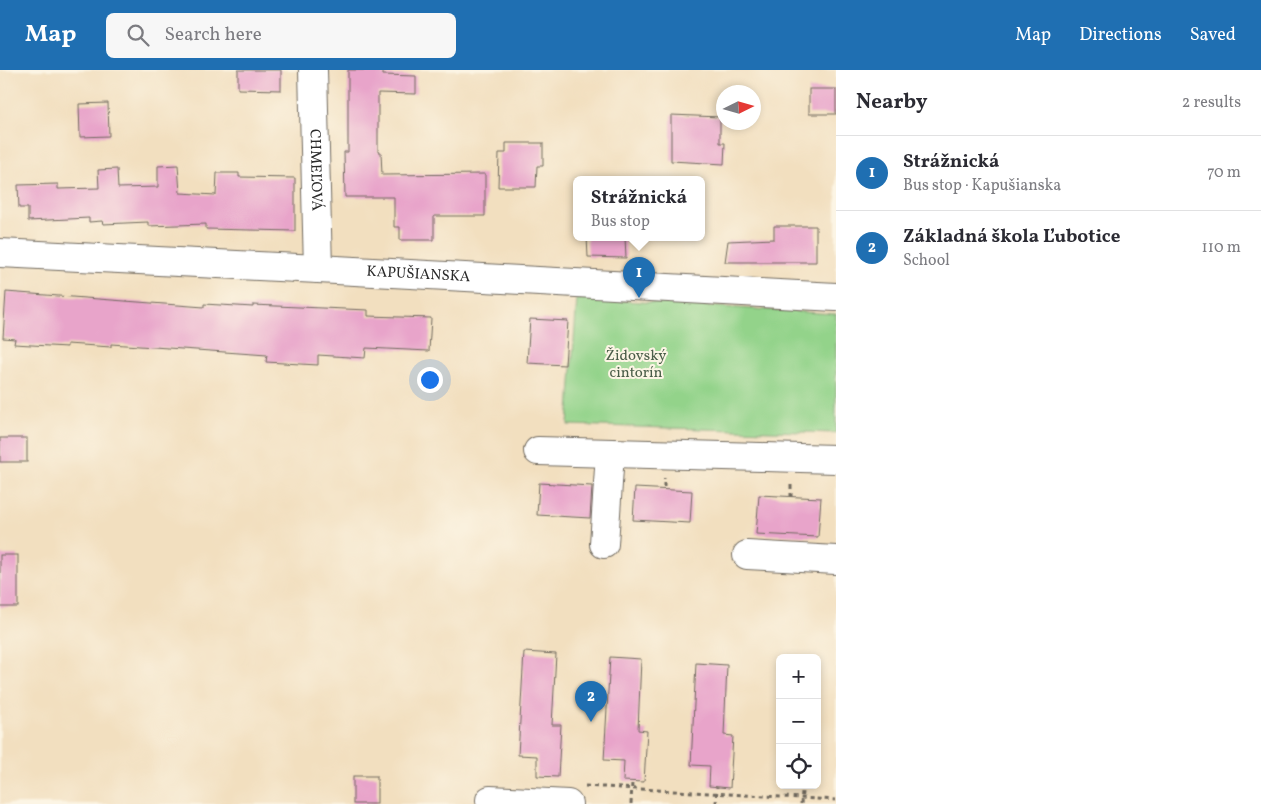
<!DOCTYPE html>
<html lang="en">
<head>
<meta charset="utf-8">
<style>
  body { margin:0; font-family:Vollkorn,serif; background:#f7f7f7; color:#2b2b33 }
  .controls { position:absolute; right:15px; bottom:15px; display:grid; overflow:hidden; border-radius:8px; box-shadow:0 2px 8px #0003 }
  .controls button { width:45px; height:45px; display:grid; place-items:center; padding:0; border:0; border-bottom:1px solid #e1e1e2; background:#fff; color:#2b2b33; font:25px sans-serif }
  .compass { position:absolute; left:716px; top:15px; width:45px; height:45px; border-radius:50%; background:#fff; box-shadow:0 2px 8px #0003; rotate:85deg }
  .you { position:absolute; left:429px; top:309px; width:18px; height:18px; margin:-12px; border:4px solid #fff; border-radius:50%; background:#1a73e8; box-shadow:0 0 0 8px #1a73e833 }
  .badge { display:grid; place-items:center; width:32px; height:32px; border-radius:50%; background:#1f6fb2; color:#fff; font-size:16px; font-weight:700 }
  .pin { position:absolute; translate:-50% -41px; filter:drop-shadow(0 1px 2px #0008) }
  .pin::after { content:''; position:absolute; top:26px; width:18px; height:15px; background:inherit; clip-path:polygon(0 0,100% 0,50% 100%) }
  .popup { position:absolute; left:573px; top:106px; width:132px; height:65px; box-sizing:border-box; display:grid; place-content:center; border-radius:8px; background:#fff; filter:drop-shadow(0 1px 4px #0005); font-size:16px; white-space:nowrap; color:#7c7c81 }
  .popup b { font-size:19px; color:#2b2b33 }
  .popup::after { content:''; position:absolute; left:50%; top:100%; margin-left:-10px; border:10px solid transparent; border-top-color:#fff }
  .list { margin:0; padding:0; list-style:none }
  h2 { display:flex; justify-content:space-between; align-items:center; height:65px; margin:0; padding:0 20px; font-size:21px }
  h2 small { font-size:16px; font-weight:400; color:#7c7c81 }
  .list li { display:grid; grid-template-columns:32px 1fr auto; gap:15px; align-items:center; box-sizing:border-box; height:75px; padding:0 20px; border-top:1px solid #e1e1e2 }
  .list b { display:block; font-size:19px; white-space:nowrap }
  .list p { margin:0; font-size:16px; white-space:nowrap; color:#7c7c81 }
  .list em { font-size:16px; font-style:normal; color:#7c7c81 }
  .icon { flex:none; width:28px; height:28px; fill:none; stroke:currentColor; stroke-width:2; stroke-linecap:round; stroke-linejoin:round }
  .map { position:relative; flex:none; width:836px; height:734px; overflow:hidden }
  header { display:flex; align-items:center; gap:30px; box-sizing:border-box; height:70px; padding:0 25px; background:#1f6fb2; color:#fff }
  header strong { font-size:24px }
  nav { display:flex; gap:28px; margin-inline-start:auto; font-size:18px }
  .search { width:350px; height:45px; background:#f7f7f7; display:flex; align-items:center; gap:12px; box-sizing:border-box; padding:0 18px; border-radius:8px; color:#7c7c81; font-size:19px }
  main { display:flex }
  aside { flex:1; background:#fff }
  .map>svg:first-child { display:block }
  .green { fill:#93d38a; stroke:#5f7f5a }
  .building { fill:#e8a4ca }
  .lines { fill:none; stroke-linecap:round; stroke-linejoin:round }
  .minor-casing { stroke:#716a5f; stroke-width:30 }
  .path { stroke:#716a5f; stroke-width:3; stroke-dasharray:4 4; stroke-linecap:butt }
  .minor { stroke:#fff; stroke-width:28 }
  .labels { text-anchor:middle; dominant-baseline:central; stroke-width:4; stroke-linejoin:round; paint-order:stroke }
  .street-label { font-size:15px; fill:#2b2b2b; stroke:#fcf5e5 }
  .park-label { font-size:15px; fill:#4a5d48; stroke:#fcf5e5 }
</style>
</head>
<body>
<header>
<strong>Map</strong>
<div class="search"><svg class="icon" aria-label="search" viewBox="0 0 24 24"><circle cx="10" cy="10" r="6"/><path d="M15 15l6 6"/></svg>Search here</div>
<nav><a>Map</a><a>Directions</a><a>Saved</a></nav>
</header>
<main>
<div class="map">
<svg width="836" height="734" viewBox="0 0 836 734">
  <rect width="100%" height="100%" fill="#fcf5e5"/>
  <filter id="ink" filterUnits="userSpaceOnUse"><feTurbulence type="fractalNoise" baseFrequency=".02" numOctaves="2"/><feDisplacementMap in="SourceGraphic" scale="10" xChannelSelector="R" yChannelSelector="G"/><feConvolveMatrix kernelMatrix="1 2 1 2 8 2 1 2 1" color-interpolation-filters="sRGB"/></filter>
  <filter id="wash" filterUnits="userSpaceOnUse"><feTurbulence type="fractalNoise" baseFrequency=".0096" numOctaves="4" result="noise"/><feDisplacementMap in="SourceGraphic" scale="20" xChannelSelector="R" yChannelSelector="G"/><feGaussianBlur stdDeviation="1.12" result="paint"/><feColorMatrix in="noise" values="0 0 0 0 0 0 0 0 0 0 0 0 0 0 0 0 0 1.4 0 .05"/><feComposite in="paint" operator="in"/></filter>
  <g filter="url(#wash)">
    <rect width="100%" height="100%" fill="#f2dfbf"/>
    <path class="green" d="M577 228 836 244V363L568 355Z"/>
    <g id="blocks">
      <g class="building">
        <path d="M238 0H281V20L238 19Z"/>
        <path d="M348 0H383V5L416 6V24L378 23V82H381L382 105 485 104V146H434V170H400V157H394V127H345L344 82H348Z"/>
        <rect x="809" y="19" width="27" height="25"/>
        <path d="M108 33 109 66 80 67 79 34Z"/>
        <path d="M671 45 720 47V73H725L724 94 671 91Z"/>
        <path d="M506 73H543V96H537L536 117H498L499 83H506Z"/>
        <path d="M178 95 180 123 216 125 217 103H239V107L295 108V161L206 159V154L148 156V152L103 154 102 151 89 152V148L28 151V138H19L18 115 58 114V119L99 118 98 100 117 99 118 118 158 117V96Z"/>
        <path d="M774 156H816V192H725L728 171 774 169Z"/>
        <path d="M587 167H625L626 188 588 187Z"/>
        <path d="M6 222 204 237V234L253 237V235L368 240V246L431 248 429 281 366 278 365 288 318 285V295L266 292 267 285 111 274V277L67 274V277L14 274 15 269 3 268Z"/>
        <path d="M530 249 568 251 565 295 527 293Z"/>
        <rect x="0" y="368" width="27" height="24"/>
        <path d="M539 413 592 416 590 448 537 445Z"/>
        <path d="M635 418 692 421 690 453 633 450Z"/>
        <path d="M759 425 821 428 818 467 756 464Z"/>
        <rect x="0" y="485" width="18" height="52"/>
        <path d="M524 582 556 584 552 655H561L558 707 537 706V686L518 685Z"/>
        <path d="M610 587 641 589 638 660 647 661 644 712 623 711 624 691 604 690Z"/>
        <path d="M696 593 727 595 724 665 733 666 730 718 709 716 710 696 691 695Z"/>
        <rect x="353" y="706" width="24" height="28"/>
      </g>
    </g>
  </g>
  <g filter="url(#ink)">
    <use href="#blocks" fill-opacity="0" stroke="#716a5f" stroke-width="1"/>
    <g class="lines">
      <defs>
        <g id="minor">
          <path id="s1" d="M313 0 318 199"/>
          <path id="s2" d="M0 183 318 199 836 227"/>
          <path d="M538 381 836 389"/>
          <path d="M604 474 610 383"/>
          <path d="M747 485 836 490"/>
          <path d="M490 730 568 734"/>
        </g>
      </defs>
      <use href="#minor" class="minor-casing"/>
      <g class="path">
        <path d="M664 417V408"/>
        <path d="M791 427V412"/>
        <path d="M585 716 836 730"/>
        <path d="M631 734 632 712"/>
        <path d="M716 734 717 717"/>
        <path d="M801 734 802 722"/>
      </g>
      <use href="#minor" class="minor"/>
    </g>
  </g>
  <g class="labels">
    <g class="street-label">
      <text stroke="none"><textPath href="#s1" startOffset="100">CHMEĽOVÁ</textPath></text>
      <text stroke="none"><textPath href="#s2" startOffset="419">KAPUŠIANSKA</textPath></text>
    </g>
    <g class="park-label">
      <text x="636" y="286">Židovský<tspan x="636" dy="17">cintorín</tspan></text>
    </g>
  </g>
</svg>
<div class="controls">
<button>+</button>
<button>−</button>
<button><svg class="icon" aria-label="locate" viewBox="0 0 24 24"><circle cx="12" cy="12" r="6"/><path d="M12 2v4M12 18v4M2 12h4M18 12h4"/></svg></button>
</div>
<svg class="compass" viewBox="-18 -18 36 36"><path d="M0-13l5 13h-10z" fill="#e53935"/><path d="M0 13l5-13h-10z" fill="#7c7c81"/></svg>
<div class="you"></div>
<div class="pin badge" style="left:639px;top:228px">1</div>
<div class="popup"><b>Strážnická</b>Bus stop</div>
<div class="pin badge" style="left:591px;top:652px">2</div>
</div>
<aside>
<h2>Nearby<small>2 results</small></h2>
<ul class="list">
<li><span class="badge">1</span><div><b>Strážnická</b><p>Bus stop · Kapušianska</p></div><em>70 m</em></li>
<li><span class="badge">2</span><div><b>Základná škola Ľubotice</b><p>School</p></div><em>110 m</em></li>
</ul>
</aside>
</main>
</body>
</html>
